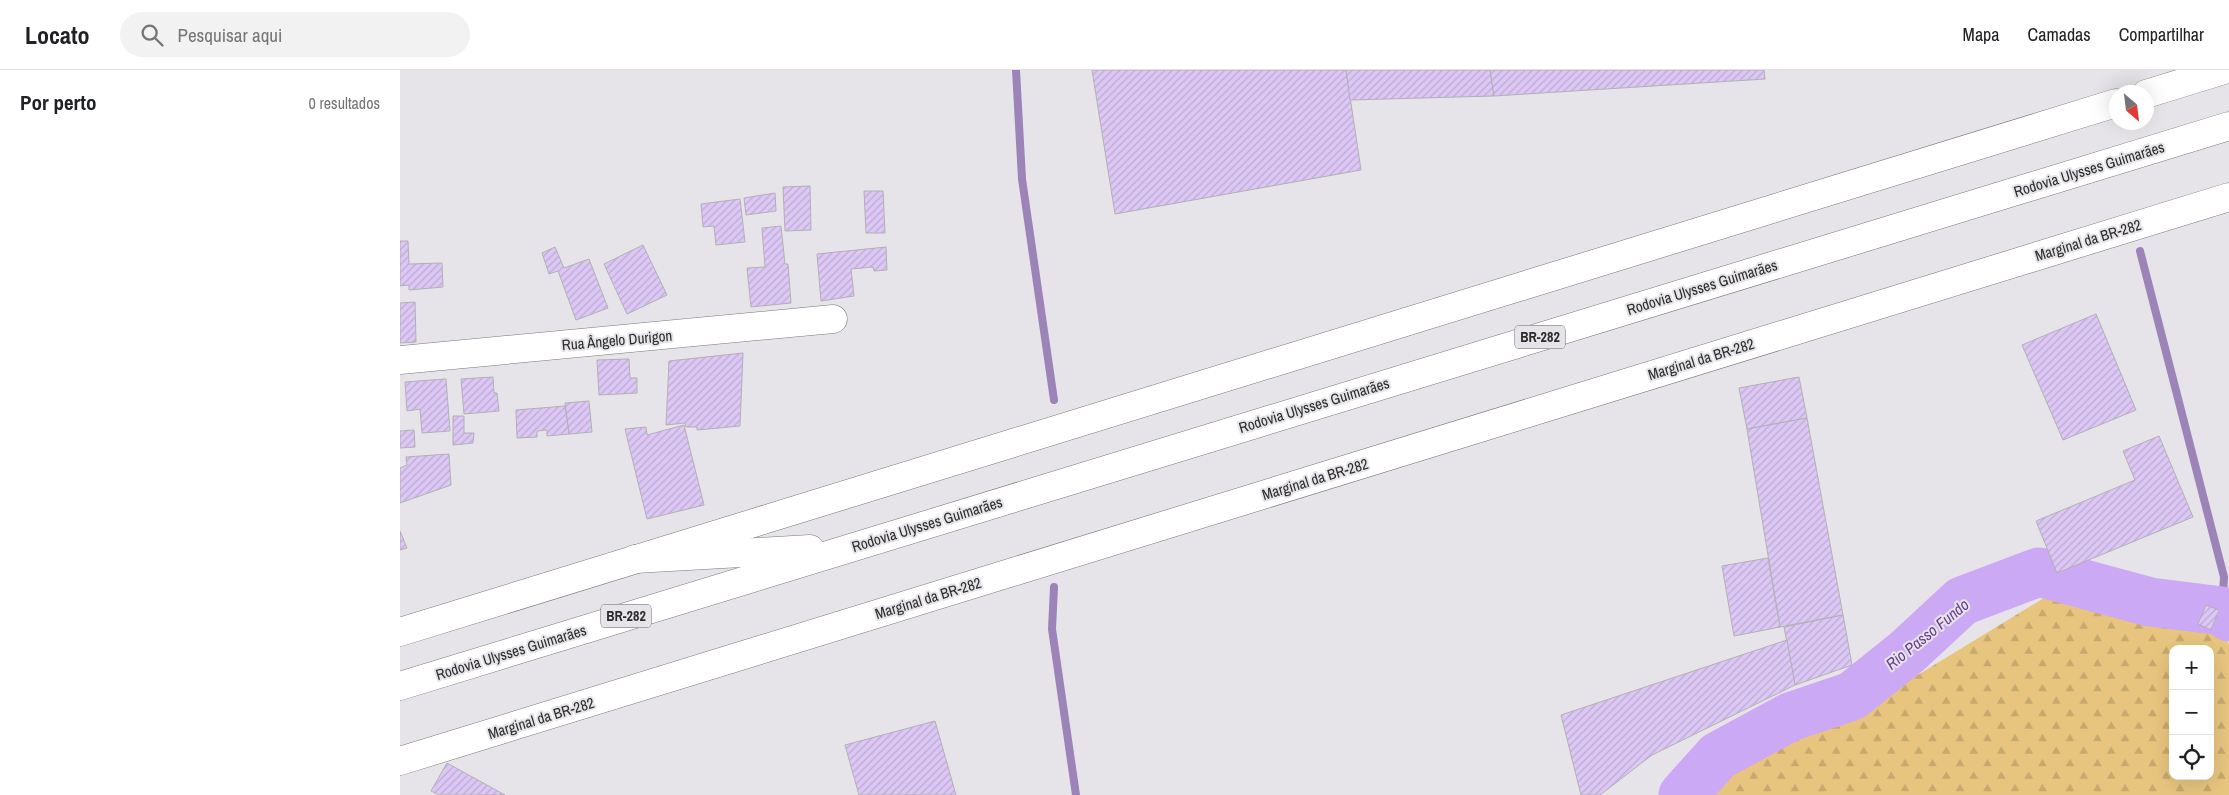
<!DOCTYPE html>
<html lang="pt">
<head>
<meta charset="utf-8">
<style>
  body { margin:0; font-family:"Archivo Narrow",sans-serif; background:#f2f2f2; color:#202124 }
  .controls { position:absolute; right:15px; bottom:15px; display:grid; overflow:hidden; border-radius:10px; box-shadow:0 5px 20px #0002 }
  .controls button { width:45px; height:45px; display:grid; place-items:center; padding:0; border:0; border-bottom:1px solid #e0e0e0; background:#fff; color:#202124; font:25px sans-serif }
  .compass { position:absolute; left:1709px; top:15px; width:45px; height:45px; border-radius:50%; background:#fff; box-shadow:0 5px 20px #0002; rotate:152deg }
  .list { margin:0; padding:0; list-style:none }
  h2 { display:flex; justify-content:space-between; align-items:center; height:65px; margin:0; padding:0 20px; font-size:21px }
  h2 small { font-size:16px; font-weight:400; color:#757577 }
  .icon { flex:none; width:28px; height:28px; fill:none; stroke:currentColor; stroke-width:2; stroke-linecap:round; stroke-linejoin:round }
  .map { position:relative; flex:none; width:1829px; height:725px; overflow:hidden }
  header { display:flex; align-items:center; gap:30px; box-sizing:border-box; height:70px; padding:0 25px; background:#fff; border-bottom:1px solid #e0e0e0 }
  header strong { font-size:24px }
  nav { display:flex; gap:28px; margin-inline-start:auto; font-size:18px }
  .search { width:350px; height:45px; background:#f2f2f2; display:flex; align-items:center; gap:12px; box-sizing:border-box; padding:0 18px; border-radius:28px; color:#757577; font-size:19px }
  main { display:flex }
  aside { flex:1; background:#fff }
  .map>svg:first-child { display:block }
  .forest { fill:url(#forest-firs); fill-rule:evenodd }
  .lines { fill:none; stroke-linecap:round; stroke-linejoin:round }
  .stream { stroke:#9c83b8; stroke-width:8 }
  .river { stroke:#cca9f4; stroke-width:49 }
  .building { fill:url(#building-hatch); stroke:#b2b0b4 }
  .street-casing { stroke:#78777b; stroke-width:29 }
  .primary-casing { stroke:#78777b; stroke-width:29 }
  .highway-casing { stroke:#78777b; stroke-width:29 }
  .street { stroke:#fff; stroke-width:28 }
  .primary { stroke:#fff; stroke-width:28 }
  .highway { stroke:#fff; stroke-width:28 }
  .labels { text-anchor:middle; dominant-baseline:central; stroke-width:4; stroke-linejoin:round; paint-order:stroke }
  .shield { fill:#e6e4e8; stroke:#636264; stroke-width:1 }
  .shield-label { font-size:14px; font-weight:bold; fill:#2b2b2c }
  .street-label { font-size:15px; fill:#2b2b2c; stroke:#e6e4e8 }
  .water-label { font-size:16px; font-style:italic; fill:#683b92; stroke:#e6e4e8 }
</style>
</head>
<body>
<header>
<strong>Locato</strong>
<div class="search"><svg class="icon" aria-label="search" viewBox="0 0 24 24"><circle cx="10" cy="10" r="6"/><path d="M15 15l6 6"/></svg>Pesquisar aqui</div>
<nav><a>Mapa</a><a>Camadas</a><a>Compartilhar</a></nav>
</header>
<main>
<aside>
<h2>Por perto<small>0 resultados</small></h2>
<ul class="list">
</ul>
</aside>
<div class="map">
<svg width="1829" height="725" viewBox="0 0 1829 725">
  <defs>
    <pattern id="forest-firs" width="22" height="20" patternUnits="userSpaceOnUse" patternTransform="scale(1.25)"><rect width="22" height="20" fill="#e8c57f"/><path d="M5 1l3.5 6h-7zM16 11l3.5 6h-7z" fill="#c7a96e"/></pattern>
    <pattern id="building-hatch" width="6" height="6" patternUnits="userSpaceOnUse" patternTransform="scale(1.25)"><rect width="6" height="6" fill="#dcc7f5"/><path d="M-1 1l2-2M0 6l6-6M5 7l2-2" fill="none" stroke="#bdabd2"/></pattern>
  </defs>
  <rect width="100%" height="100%" fill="#e6e4e8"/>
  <path class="forest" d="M1662 517 1787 524 1829 574V725H1291L1521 603ZM1773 579H1810V706H1773Z"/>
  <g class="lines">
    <g class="stream">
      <path d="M616 0 622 109 654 330"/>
      <path d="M1740 181 1824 507 1822 541"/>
      <path d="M654 517 652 559 676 725"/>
    </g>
    <path class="river" d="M1283 725 1318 686 1390 647 1452 626 1508 581 1562 531 1639 502 1750 532 1822 541 1829 547"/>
  </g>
  <g class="building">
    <path d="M692 0H946L961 100 715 144Z"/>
    <path d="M946 0H1090L1094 26 950 30Z"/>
    <path d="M1090 0H1364L1365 9 1094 26Z"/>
    <path d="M410 116 411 160 385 161 383 117Z"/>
    <path d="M464 121H483L485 163H466Z"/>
    <path d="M375 123 376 141 346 145 344 128Z"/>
    <path d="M340 129 345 172 316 175 314 156 303 157 301 134Z"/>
    <path d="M381 156 385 194H388L391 233 351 237 347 198 365 197 362 158Z"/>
    <path d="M0 171H8L9 194 42 193 43 217 9 220V215L0 216Z"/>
    <path d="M243 175 267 225 227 244 204 194Z"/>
    <path d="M155 177 164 198 189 189 208 238 176 250 158 201 149 204 142 183Z"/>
    <path d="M486 177 487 200 474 201 473 197 451 199 454 226 421 231 417 184Z"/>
    <path d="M15 232 16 272 0 273V233Z"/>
    <path d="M1696 244 1736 340 1663 370 1622 275Z"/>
    <path d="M343 283 340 356 297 360V357H286L285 353 266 355 269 291Z"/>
    <path d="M229 289 230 308H237V323L199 325 197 290Z"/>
    <path d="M93 307 94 323H97L99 341 64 344 61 309Z"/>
    <path d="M1399 307 1407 348 1347 359 1339 318Z"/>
    <path d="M46 309 50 361 22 363 20 339 7 341 5 312Z"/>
    <path d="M189 331 192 362 169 364 165 333Z"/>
    <path d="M165 336 169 364 147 366V360L137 361V367L117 368 116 340Z"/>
    <path d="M53 346H64V363H74L73 373 53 375Z"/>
    <path d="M1407 348 1443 545 1380 557 1347 359Z"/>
    <path d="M284 355 304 435 247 449 225 359 246 357 247 365Z"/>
    <path d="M14 360 15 377 0 378V361Z"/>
    <path d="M1759 366 1793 447 1657 503 1636 451 1735 410 1723 381Z"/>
    <path d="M49 384 51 415 0 433V398L7 395 6 387Z"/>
    <path d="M0 461 7 478 0 480Z"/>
    <path d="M1368 488 1380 557 1334 566 1322 496Z"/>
    <path d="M1806 535 1819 540 1811 560 1798 554Z"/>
    <path d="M1443 545 1452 595 1395 615 1384 557Z"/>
    <path d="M1387 570 1395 615 1252 685 1200 725H1181L1161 645Z"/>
    <path d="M535 651 556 725H459L445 675Z"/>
    <path d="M47 693 105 725H39L31 721Z"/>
  </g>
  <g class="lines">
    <defs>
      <path id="street" d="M0 290 433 249"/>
      <g id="primary">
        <path d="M1746 24 1824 0"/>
        <path d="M0 562 1716 33"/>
        <path d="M0 691 1829 127"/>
      </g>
      <g id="highway">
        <path d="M235 489 410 479"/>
        <path d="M0 616 1829 56"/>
      </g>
    </defs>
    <use href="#street" class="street-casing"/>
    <use href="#primary" class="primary-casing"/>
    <use href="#highway" class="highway-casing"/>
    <use href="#street" class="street"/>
    <use href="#primary" class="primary"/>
    <use href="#highway" class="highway"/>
  </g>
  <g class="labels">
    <g class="shield">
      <rect x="1115" y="255.5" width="50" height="23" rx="4"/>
      <rect x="201" y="534.5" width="50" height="23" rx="4"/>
    </g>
    <g class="shield-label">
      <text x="1140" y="267">BR-282</text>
      <text x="226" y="546">BR-282</text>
    </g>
    <g class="street-label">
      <text transform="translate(1689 99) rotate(-17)">Rodovia Ulysses Guimarães</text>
      <text transform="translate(1688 170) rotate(-17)">Marginal da BR-282</text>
      <text transform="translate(1302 217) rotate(-17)">Rodovia Ulysses Guimarães</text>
      <text transform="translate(217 270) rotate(-5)">Rua Ângelo Durigon</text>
      <text transform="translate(1301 289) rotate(-17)">Marginal da BR-282</text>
      <text transform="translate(914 335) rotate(-17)">Rodovia Ulysses Guimarães</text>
      <text transform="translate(915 409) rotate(-17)">Marginal da BR-282</text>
      <text transform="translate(527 454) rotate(-17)">Rodovia Ulysses Guimarães</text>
      <text transform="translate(528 528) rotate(-17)">Marginal da BR-282</text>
      <text transform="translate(111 582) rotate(-17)">Rodovia Ulysses Guimarães</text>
      <text transform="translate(141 648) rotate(-17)">Marginal da BR-282</text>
    </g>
    <g class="water-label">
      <text transform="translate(1527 564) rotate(-39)">Rio Passo Fundo</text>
    </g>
  </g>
</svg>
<div class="controls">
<button>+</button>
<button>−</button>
<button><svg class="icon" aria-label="locate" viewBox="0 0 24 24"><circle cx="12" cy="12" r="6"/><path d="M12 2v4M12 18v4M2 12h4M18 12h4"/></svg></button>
</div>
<svg class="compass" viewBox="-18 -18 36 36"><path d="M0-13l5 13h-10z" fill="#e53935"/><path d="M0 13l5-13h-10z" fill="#757577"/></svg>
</div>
</main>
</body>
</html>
